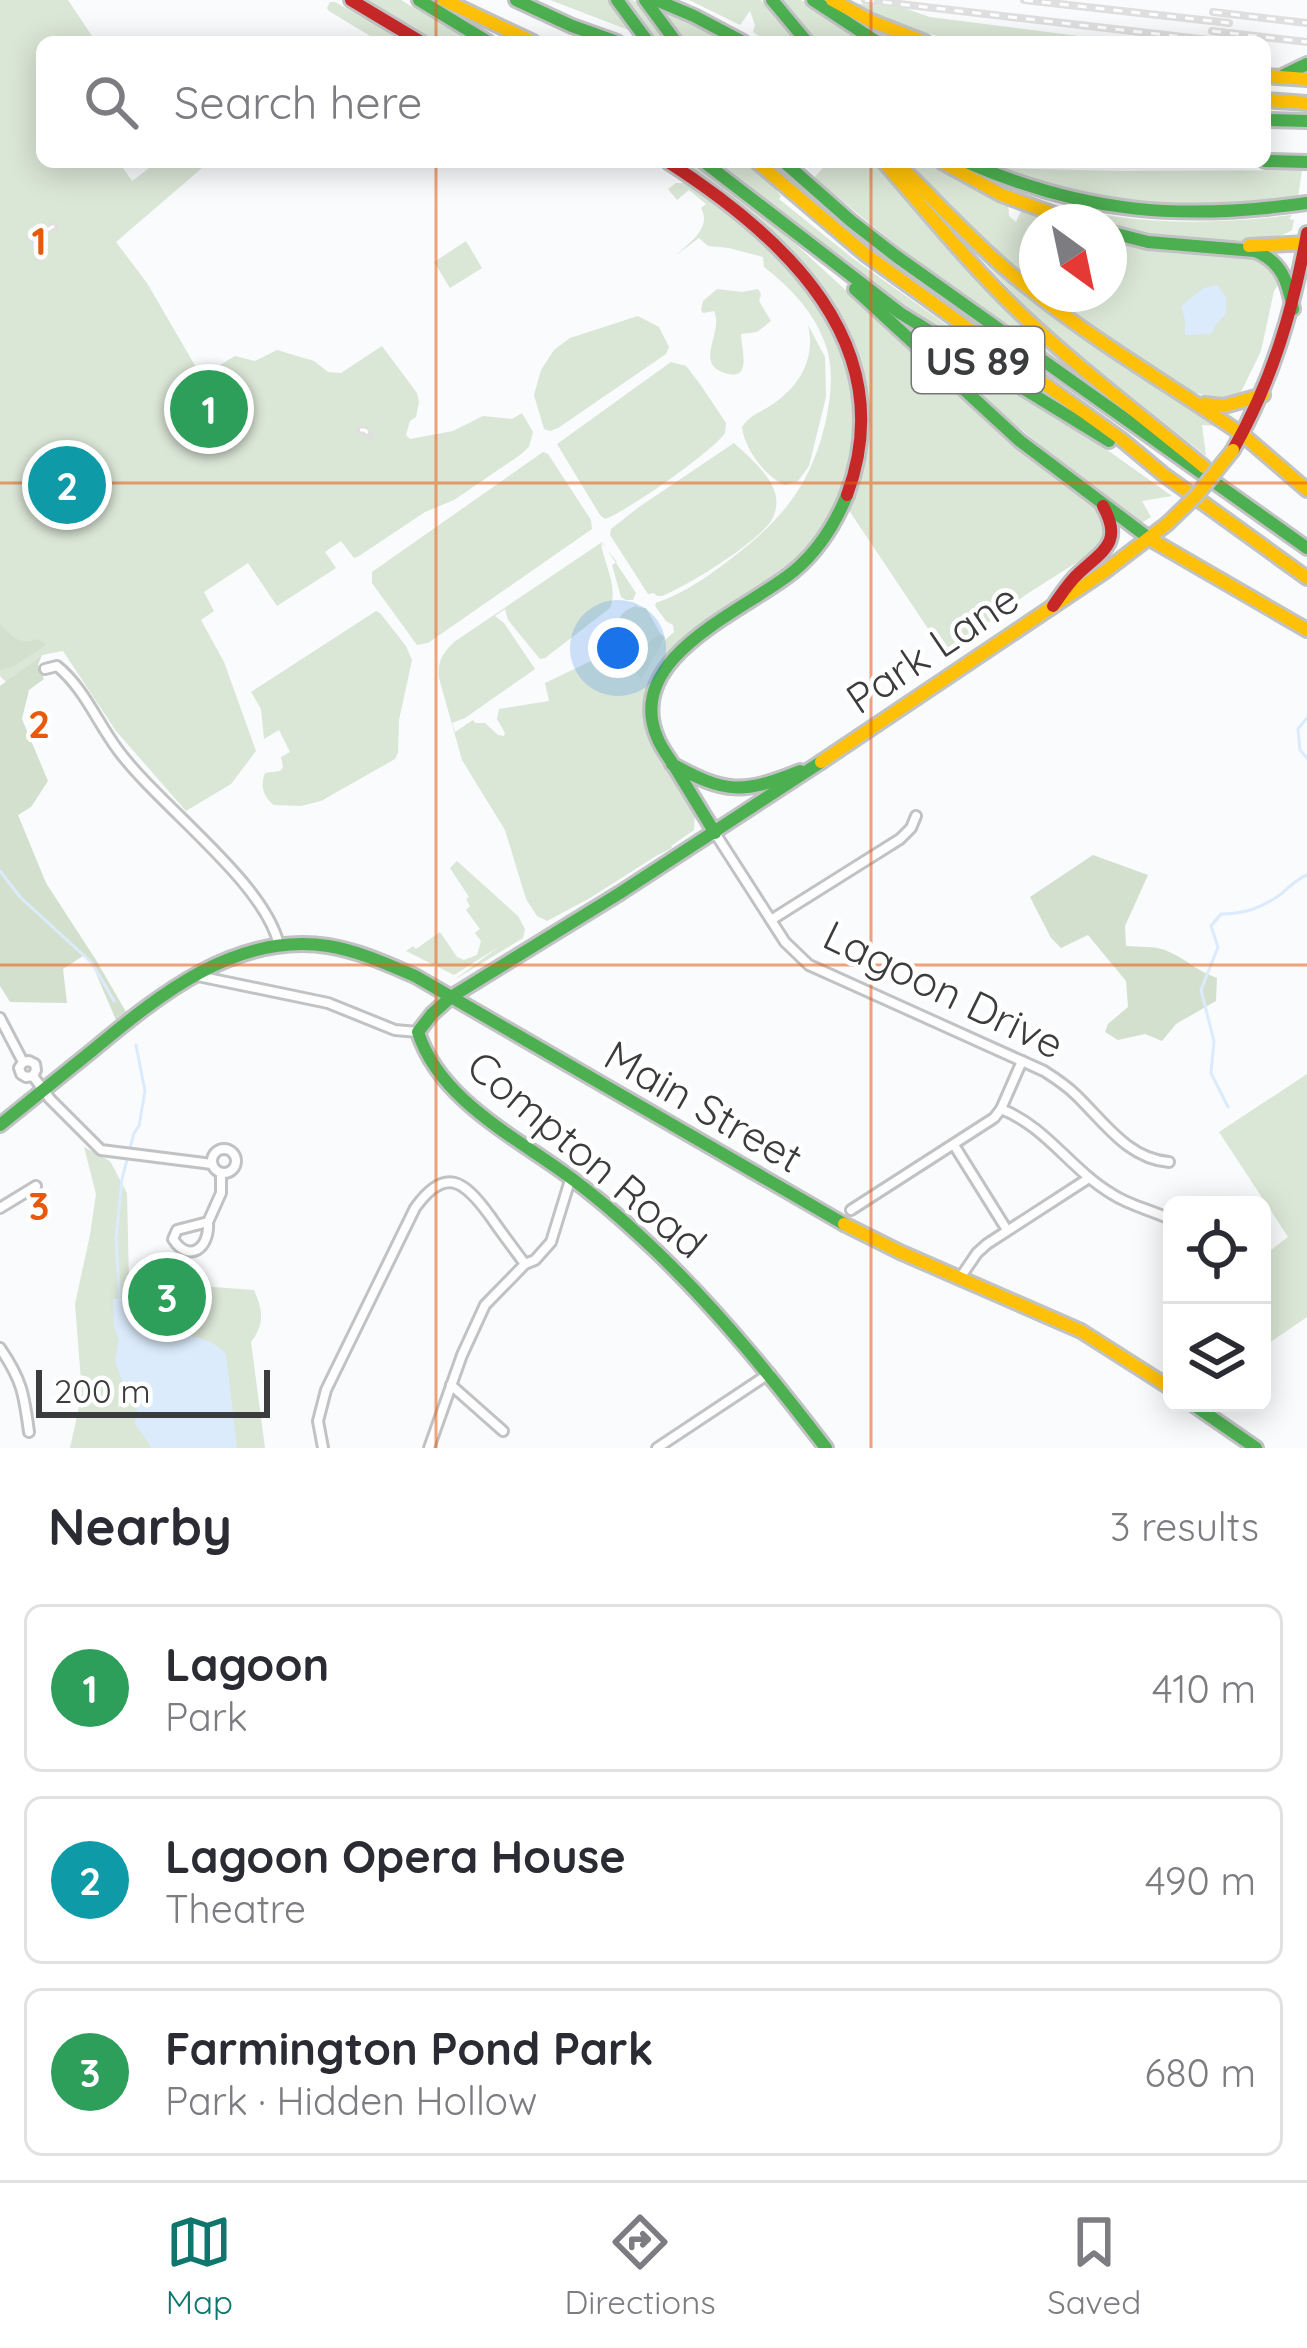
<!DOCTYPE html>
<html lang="en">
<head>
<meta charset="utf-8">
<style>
  body { margin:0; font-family:Quicksand,sans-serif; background:#f7f7f7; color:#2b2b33 }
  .controls { position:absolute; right:36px; bottom:36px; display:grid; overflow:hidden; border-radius:18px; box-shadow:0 6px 30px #0003 }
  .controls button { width:108px; height:108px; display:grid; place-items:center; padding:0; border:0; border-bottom:3px solid #e1e1e2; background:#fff; color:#2b2b33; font:60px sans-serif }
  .compass { position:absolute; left:1019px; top:204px; width:108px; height:108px; border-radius:50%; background:#fff; box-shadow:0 6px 30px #0003; rotate:147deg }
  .scale { position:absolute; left:36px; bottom:30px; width:234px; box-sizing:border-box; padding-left:12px; border:6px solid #3b3c3d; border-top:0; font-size:33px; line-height:42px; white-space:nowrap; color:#3b3c3d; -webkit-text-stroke:9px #fff; paint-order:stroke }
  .you { position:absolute; left:618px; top:648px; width:42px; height:42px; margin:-30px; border:9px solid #fff; border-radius:50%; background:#1a73e8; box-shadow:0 0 0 18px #1a73e833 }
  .badge { display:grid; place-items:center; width:78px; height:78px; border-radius:50%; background:#0f766e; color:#fff; font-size:39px; font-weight:700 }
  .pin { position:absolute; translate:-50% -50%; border:6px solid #fff; box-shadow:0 3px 12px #0006 }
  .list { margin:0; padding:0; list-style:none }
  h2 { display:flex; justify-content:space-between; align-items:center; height:156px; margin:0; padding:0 48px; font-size:51px }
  h2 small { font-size:39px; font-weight:400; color:#7c7c81 }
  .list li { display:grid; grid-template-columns:78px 1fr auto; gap:36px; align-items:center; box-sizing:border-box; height:168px; margin:0 24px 24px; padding:0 24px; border:3px solid #e1e1e2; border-radius:18px }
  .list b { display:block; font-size:45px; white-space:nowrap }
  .list p { margin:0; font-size:39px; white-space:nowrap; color:#7c7c81 }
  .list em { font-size:39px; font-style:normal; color:#7c7c81 }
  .icon { flex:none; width:66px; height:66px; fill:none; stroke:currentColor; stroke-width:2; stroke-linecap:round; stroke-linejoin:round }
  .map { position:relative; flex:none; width:1307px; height:1448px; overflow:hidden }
  .search { position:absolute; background:#fff; box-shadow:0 6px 30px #0003; left:36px; right:36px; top:36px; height:132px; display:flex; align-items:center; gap:30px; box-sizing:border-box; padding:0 42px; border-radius:18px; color:#7c7c81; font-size:45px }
  .sheet { height:732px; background:#fff }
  nav { display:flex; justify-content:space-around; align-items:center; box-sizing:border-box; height:168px; border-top:3px solid #e1e1e2; background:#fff; font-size:33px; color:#7c7c81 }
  nav a { display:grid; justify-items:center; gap:6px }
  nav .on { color:#0f766e }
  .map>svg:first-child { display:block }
  .green { fill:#dae6d6; fill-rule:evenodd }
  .forest { fill:#d3e0ce }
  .water { fill:#dcebfc }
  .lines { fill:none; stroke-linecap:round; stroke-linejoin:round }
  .stream { stroke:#dcebfc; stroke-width:3 }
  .street-casing { stroke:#c1c2c3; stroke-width:14 }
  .fast-casing { stroke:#c1c2c3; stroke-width:18 }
  .slow-casing { stroke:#c1c2c3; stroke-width:18 }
  .jam-casing { stroke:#c1c2c3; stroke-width:18 }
  .street { stroke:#fefeff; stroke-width:8 }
  .fast { stroke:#4caf50; stroke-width:12 }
  .slow { stroke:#ffc107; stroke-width:12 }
  .jam { stroke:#c62828; stroke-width:12 }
  .rail-casing { stroke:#dfdfdf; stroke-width:8 }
  .rail { stroke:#fff; stroke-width:3; stroke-dasharray:9; stroke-linecap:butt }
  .slow-bridge-casing { stroke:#c1c2c3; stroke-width:18; stroke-linecap:butt }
  .slow-bridge { stroke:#ffc107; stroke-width:12 }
  .grid { fill:none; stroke:#e8590c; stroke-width:3; stroke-opacity:0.55 }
  .labels { text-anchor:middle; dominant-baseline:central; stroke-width:9; stroke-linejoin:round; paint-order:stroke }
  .shield { fill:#fff; stroke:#767677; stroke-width:3 }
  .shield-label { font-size:39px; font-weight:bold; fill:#3b3c3d }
  .street-label { font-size:42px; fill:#3b3c3d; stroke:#fff }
  .grid-label { font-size:39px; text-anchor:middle; font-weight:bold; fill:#e8590c; stroke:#fff; stroke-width:9; stroke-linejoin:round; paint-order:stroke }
</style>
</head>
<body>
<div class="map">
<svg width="1307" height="1448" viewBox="0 0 1307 1448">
  <rect width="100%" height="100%" fill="#f9fbfd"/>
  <g class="green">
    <path d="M0 0H68L96 42H42V162H119L132 181 157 162H209L116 242 147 283 204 381 212 377 220 365 235 356 255 361 277 350 314 361 328 372 341 373 382 346 417 393 419 402 416 417 410 421 406 435 410 439 453 431 483 416 512 419 522 413 533 432 529 447 520 455 454 500 425 512 359 556 354 558 341 541 325 552 336 568 277 606 248 563 204 592 214 611 201 620 224 662 256 751 231 784 186 811 116 731 63 651 42 655 6 682 0 676Z"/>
    <path d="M365 0H401L472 42H437Z"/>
    <path d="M550 0H632L692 22 729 42H660Z"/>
    <path d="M689 0H761L796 42H768L753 32 755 25 750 11 740 25Z"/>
    <path d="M781 0H801L863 42H817Z"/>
    <path d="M330 2H335L407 42H380L329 11 327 8Z"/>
    <path d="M851 3 904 8 930 17 1125 42C1045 42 956 55 883 16L881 19Z"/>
    <path d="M681 162H691L711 176 792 241 984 417 1100 512 1106 533 1096 550 1027 594 945 654 848 509C859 480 868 451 869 419 871 303 770 220 681 162Z"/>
    <path d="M720 162H801L776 190 781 196 779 199 855 260 1033 386 883 292Z"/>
    <path d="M828 162H874L972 274 1083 379 911 257 814 178Z"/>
    <path d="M905 162 932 163 1008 203 1009 216 1016 222 1022 209 1056 222H1037V287L1006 262 991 243 984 241 951 204Z"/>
    <path d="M999 168 1122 171 1302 170 1298 198 1244 205 1195 208 1128 203 1062 190V187L1020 174 1018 176Z"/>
    <path d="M676 183H692L767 242 766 245 777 255H781L821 305 819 308C823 313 828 317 831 323 849 347 853 381 856 409L853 412 855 429 852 459 837 503 834 504C831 510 829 517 826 523 815 548 789 569 767 584L764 583 670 651 658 667 649 687 645 722 647 735 695 815 694 830 671 846 672 848 656 856 590 898 547 921 537 916 526 899 505 830 462 760 439 678C437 661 443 653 454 642L602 542 636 593 633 600 637 607 646 608 660 633 626 659 641 678 657 647 674 632 673 625 666 621 655 606 656 603C682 594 706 578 728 561 782 520 811 486 826 420 831 395 834 370 826 346 815 313 791 288 764 267L763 257 729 248 708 246 699 238 676 255C690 242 712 228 701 208L706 204 689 190 677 200 668 189ZM601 542 617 562 612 565 621 597 626 600H633L637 606C626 608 615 618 617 631L631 639 629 646 622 650 618 657 610 654 602 661 605 666 591 661 545 683 549 701 499 709 497 719 505 733 504 736 498 735 485 723H475L473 720 455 732 452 723 465 718 535 669 504 623 495 616 505 609 508 620 540 659 545 658 610 608C619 586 603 563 601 542Z"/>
    <path d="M1041 201C1124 225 1206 226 1292 215L1289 219 1294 220 1292 230C1262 252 1150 235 1112 227L1109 226V222H1094Z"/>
    <path d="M932 206C982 253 1030 301 1086 341 1127 370 1170 395 1212 421L1216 426 1202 425 1206 456 1079 356 1033 315Z"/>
    <path d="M1109 239 1169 253 1263 257 1278 275V285L1274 291 1261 351 1239 396 1225 401 1193 392 1125 350 1045 294H1109Z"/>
    <path d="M466 241 482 268 450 288 434 262Z"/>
    <path d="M717 289 742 292 758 289 761 294 759 301 771 321 757 332 741 334C741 348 754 385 722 372 695 361 724 332 714 311L703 313 701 310 703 301Z"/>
    <path d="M638 316 659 327 669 347 666 354 558 428 550 431 544 429 534 395 541 370 554 350 570 338Z"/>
    <path d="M897 317 1072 425 1172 496 1142 501 1151 517 1141 523C1054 459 975 392 895 320Z"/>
    <path d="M808 325 825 357 826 397 809 466 798 481 785 485C766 478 744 448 742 427 749 417 754 415 765 409 796 391 817 361 808 325Z"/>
    <path d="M671 362 686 366 700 384 726 423 725 433C712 452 627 511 605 519L600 515 557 444Z"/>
    <path d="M734 443C748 456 770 474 775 493 778 502 776 513 771 521 755 544 689 585 662 596H657L654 593 648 594 610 535 611 529 639 507Z"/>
    <path d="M543 452 548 454 591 520 592 529 428 643 417 645 372 583V572Z"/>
    <path d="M376 611 380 613 406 646 412 660 399 720 398 753 395 759 321 801 301 806 274 805C263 797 260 785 265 773L280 771 283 767 281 757 290 752 279 730 264 739 261 709 251 692Z"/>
    <path d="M457 861 518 916 525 929 523 938 454 980 500 946 454 975 406 951 413 946 416 949 440 932 457 957 464 960 477 955 481 941 475 933 480 929 466 910 470 906 466 899 469 897 450 868Z"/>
    <path d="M1307 1074V1317L1269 1343 1262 1337V1257L1288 1237 1219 1132Z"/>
    <path d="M84 1147 110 1161 127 1193 129 1281 254 1290C263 1311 265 1324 251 1342L265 1448H70L82 1393 75 1304 90 1235 96 1194Z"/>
  </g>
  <g class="forest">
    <path d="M0 624C12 637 20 646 38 639L46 645 14 666 0 670Z"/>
    <path d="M660 633 665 638 641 679 626 659Z"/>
    <path d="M42 655 38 665 44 679 29 690 22 719 48 781 31 807 18 815 46 883 96 960 126 1012 116 1020 92 964 83 956 63 969 67 1003 10 1002 0 986V686Z"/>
    <path d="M1093 855 1148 875 1125 926 1126 946C1139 947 1153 946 1165 950 1183 957 1197 971 1217 978L1216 1001 1176 1024 1162 1041 1145 1034 1118 1040 1105 1032 1108 1024 1128 1007 1126 981 1088 935 1061 948 1051 938 1030 897Z"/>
  </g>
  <g class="water">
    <path d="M1217 285 1226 297V314L1216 324 1211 334 1185 335V320L1181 306 1204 288Z"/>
    <path d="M113 1299H129C133 1307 137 1318 144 1325 161 1341 199 1325 226 1354L237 1448H152L135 1424 137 1410 125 1391 115 1360 119 1339 114 1327Z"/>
  </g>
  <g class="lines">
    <g class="stream">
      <path d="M1307 718 1298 729 1300 750 1307 758"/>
      <path d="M0 871 20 897 92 963 114 1001"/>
      <path d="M1228 1107 1211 1073 1214 1041 1201 990 1218 947 1211 926 1221 914C1244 914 1262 908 1281 894 1291 886 1295 880 1307 875"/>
      <path d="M120 1302 116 1239 122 1179 134 1133 139 1126 145 1091 136 1045"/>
    </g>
    <defs>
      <g id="street">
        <path d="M45 669 57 666C84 688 97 722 118 750 159 806 264 881 279 945"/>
        <path d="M715 833 785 942 809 965 1044 1071C1055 1078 1066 1085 1076 1095 1104 1122 1128 1159 1169 1162"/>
        <path d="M771 920 900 839 911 828 916 816"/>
        <path d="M193 975 328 1003 395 1030 418 1032"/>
        <path d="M0 1018 23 1062 19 1068 21 1074 26 1077 33 1076 36 1070 35 1064 29 1061 23 1062"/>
        <path d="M33 1076 50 1099 101 1150 212 1164"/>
        <path d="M1001 1109C1047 1127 1070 1169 1112 1194 1130 1206 1152 1210 1172 1220"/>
        <path d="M954 1145 1007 1230"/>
        <circle cx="224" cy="1161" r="12"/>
        <path d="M0 1208 36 1186"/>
        <path d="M851 1210 994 1118 1001 1109 1022 1061"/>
        <path d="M208 1222C210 1248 189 1264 173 1239L177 1230 208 1222 221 1193V1173"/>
        <path d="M960 1278 977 1253 987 1244 1089 1178"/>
        <path d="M0 1348C22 1380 24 1394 29 1432"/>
        <path d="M451 1385 503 1431"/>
        <path d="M323 1448 318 1421 326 1390 415 1208C445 1166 464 1180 490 1216 501 1232 513 1248 525 1264"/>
        <path d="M429 1448 462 1355 485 1305 525 1264 535 1260 551 1242 571 1177"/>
        <path d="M657 1448 770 1373"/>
      </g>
      <g id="fast">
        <path d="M419 0 488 42"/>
        <path d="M516 0 572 26 617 42"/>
        <path d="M617 0 648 42"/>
        <path d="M645 0 676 42"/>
        <path d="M656 0 694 16 743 42"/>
        <path d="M772 0 807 42"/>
        <path d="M813 0 877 42"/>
        <path d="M1284 75 1307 64"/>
        <path d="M1265 120 1307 121"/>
        <path d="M1265 161 1307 162"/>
        <path d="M704 162 900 313 1109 441"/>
        <path d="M784 162 851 221 896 256 1307 548"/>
        <path d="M966 162C1084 213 1181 221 1307 203"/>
        <path d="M1109 232 1148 242 1255 251C1282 262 1288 282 1293 309"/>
        <path d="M855 289 1020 441 1150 539"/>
        <path d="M821 762 620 893 451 997 432 1014 418 1032C440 1102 520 1139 575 1181 604 1203 632 1228 658 1253 720 1313 774 1380 826 1448"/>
        <path d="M672 764C726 794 743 794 800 771"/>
        <path d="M715 833C702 812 689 790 676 769 670 759 661 748 657 737 623 656 747 610 794 571 818 551 835 524 847 495"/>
        <path d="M0 1125C31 1100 62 1075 93 1050 159 995 236 932 328 946 359 951 387 964 415 976L844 1224"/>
        <path d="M1191 1403 1256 1448"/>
      </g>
      <g id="slow">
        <path d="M444 0 533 42"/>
        <path d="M832 0 871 21 925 42"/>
        <path d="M1265 76 1307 79"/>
        <path d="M1265 100 1307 103"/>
        <path d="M757 162 865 254 1121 439 1163 474 1307 578"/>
        <path d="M884 162C928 213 971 266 1020 313 1078 368 1142 416 1204 467"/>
        <path d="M896 162C940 205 981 251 1030 289 1097 343 1172 386 1243 435"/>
        <path d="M942 162 1002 195 1076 222"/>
        <path d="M1249 246 1307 243"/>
        <path d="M1204 404 1224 406 1263 395"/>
        <path d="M1243 435 1307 490"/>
        <path d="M1150 539 1307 630"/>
        <path d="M821 762 1104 572 1167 524"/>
        <path d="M844 1224 900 1252 1081 1331 1172 1389"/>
      </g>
      <g id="jam">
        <path d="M351 0 421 42"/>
        <path d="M668 162C783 236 903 344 847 495"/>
        <path d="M1233 450C1272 381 1293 311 1307 233"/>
        <path d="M1053 606C1061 595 1068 583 1079 573 1104 550 1123 542 1103 506"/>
      </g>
    </defs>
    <use href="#street" class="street-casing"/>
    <use href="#fast" class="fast-casing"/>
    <use href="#slow" class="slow-casing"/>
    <use href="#jam" class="jam-casing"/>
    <use href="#street" class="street"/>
    <use href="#fast" class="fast"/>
    <use href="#slow" class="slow"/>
    <use href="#jam" class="jam"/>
    <defs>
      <g id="rail">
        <path d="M865 0 1226 42"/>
        <path d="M1024 0 1229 23"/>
        <path d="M1213 12 1307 23"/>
        <path d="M1212 31 1307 42"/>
        <path d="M32 239 54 226"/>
        <path d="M360 430H365L370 436"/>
      </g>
    </defs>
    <use href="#rail" class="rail-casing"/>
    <use href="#rail" class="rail"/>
    <defs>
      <path id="slow-bridge" d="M1167 524 1197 495 1233 450"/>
    </defs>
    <use href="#slow-bridge" class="slow-bridge-casing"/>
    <use href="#slow-bridge" class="slow-bridge"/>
  </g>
  <path class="grid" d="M436 0V42M871 0V42M436 162V1448M871 162V1448M0 483H1307M0 965H1307"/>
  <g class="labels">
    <rect class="shield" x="912" y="327" width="132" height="66" rx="9"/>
    <g class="shield-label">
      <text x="978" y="360">US 89</text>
    </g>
    <g class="street-label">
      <text transform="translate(932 648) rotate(-34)">Park Lane</text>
      <text transform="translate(944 989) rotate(26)">Lagoon Drive</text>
      <text transform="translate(704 1106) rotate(30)">Main Street</text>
      <text transform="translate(587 1154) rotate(40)">Compton Road</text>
    </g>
  </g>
  <g class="grid-label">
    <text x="39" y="255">1</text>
    <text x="39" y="738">2</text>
    <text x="39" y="1220">3</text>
  </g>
</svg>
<div class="controls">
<button><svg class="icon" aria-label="locate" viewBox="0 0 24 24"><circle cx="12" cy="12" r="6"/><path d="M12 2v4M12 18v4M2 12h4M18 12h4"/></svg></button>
<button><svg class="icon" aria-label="layers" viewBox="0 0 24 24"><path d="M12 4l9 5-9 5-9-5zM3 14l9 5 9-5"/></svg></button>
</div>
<svg class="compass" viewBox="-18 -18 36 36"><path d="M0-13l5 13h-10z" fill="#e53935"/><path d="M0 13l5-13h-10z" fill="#7c7c81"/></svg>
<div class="scale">200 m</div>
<div class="you"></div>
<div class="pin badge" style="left:209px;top:409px;background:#2e9e5b">1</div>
<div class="pin badge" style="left:67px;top:485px;background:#0f9aa8">2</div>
<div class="pin badge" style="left:167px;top:1297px;background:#2e9e5b">3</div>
<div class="search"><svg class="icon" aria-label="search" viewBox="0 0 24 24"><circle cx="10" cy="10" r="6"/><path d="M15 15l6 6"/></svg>Search here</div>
</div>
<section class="sheet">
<h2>Nearby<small>3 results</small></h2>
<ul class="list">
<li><span class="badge" style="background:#2e9e5b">1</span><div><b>Lagoon</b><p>Park</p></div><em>410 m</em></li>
<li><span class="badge" style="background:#0f9aa8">2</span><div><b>Lagoon Opera House</b><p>Theatre</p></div><em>490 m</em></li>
<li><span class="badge" style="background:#2e9e5b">3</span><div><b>Farmington Pond Park</b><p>Park · Hidden Hollow</p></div><em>680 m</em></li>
</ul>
</section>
<nav>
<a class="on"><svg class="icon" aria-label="map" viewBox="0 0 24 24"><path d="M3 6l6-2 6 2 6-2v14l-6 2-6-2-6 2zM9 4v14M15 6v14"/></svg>Map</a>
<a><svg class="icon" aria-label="directions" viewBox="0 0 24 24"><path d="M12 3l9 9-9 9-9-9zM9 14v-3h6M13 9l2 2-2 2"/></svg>Directions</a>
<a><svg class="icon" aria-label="saved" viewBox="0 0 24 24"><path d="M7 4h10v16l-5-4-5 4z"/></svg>Saved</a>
</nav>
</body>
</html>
